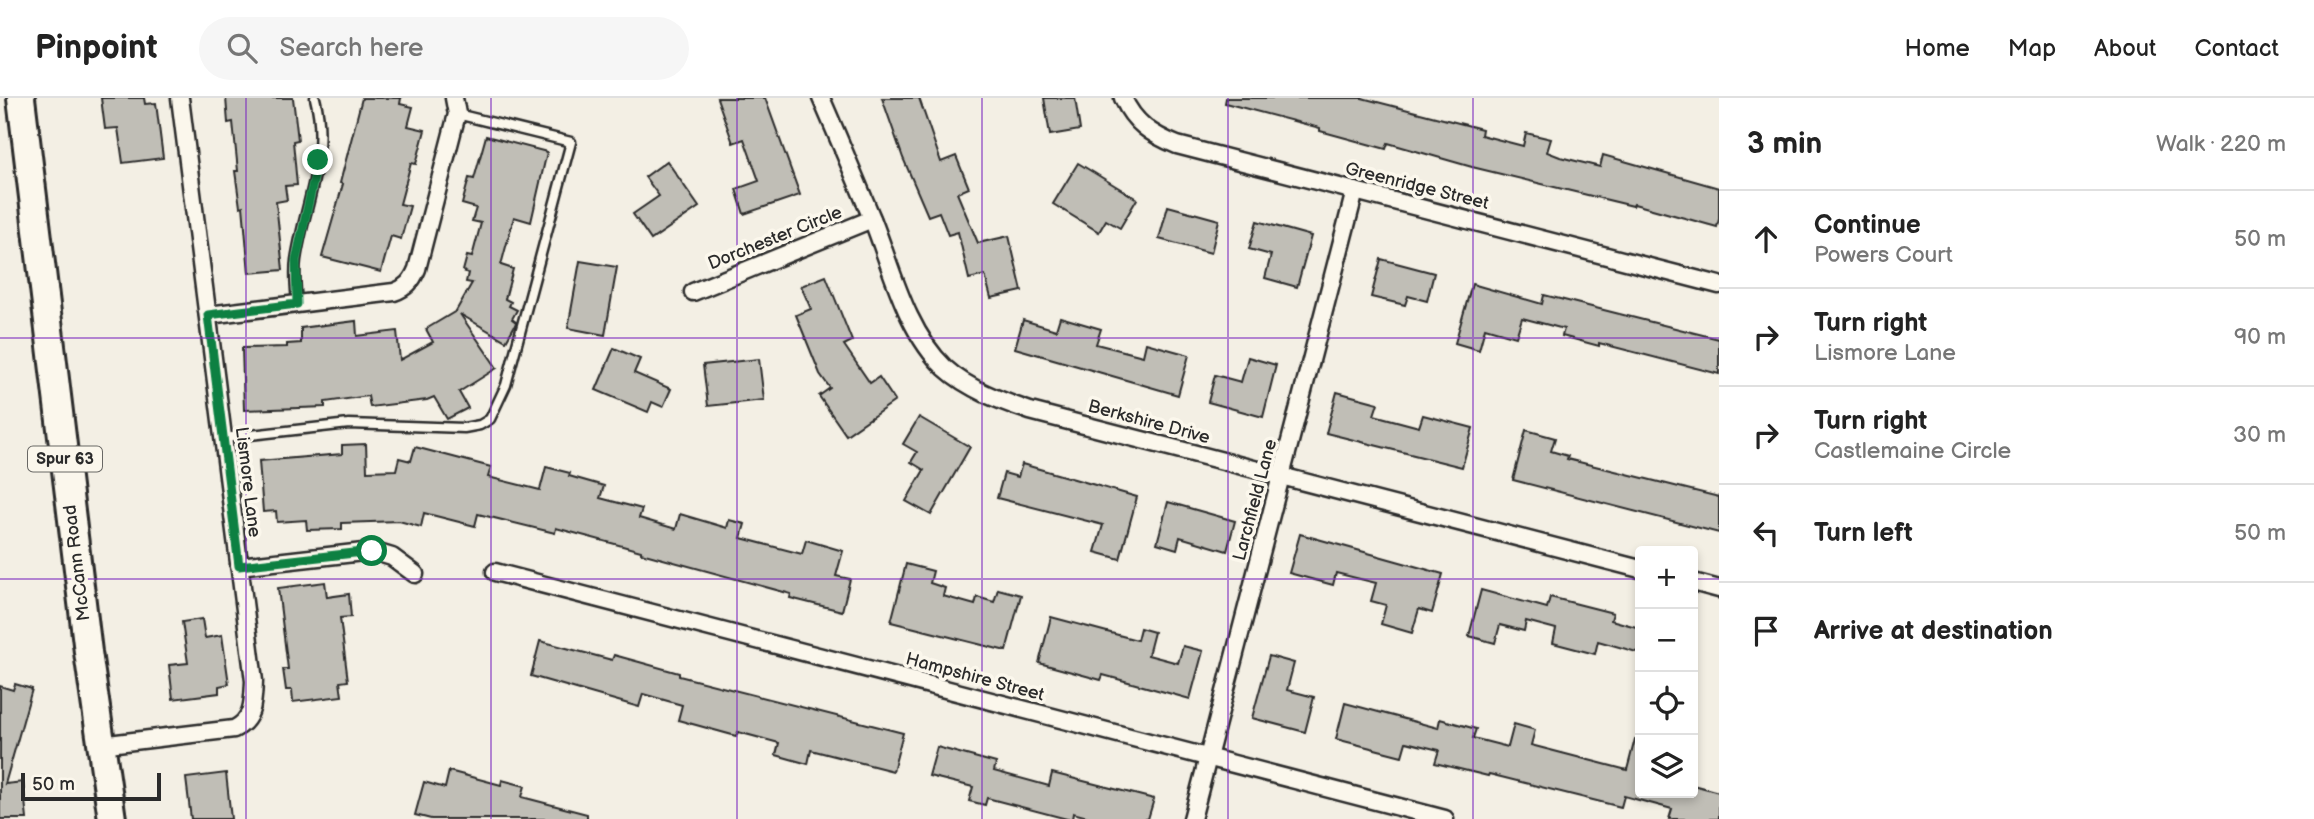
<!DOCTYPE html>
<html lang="en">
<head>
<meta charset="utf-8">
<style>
  body { margin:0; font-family:"Balsamiq Sans",sans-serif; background:#f6f6f6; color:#222 }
  .controls { position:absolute; right:21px; bottom:21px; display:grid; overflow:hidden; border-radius:7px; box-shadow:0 4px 10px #0003 }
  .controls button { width:63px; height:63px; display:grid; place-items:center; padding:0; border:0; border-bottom:2px solid #e0e0e0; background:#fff; color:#222; font:35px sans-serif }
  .scale { position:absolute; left:21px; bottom:18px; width:140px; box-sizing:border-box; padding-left:7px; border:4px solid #2b2b2b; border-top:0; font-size:19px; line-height:24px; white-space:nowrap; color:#2b2b2b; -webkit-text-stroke:5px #fbf7ec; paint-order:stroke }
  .stop { position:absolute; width:21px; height:21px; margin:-16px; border:5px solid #0b8043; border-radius:50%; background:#fff }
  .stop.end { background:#0b8043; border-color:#fff; box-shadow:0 2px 7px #0008 }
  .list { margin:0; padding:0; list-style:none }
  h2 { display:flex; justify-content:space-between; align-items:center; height:91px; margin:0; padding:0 28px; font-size:30px }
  h2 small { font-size:23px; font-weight:400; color:#767676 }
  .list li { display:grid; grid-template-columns:46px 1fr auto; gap:21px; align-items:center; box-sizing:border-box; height:98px; padding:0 28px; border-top:2px solid #e0e0e0 }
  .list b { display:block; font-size:26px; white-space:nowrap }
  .list p { margin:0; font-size:23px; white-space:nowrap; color:#767676 }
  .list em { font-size:23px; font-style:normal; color:#767676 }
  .icon { flex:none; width:38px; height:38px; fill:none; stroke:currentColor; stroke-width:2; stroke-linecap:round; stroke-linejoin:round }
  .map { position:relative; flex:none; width:1719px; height:721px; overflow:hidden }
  header { display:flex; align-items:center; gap:42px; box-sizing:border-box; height:98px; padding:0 35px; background:#fff; border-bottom:2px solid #e0e0e0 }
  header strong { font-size:33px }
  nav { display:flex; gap:38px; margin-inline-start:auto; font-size:24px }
  .search { width:490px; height:63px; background:#f6f6f6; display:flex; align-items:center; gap:18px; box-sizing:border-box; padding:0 24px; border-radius:38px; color:#767676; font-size:26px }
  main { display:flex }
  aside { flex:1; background:#fff }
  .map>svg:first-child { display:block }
  .building { fill:#c0beb6; stroke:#2b2b2b; stroke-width:2 }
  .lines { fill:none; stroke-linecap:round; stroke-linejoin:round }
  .service-casing { stroke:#2b2b2b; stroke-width:13 }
  .minor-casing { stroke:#2b2b2b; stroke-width:21 }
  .primary-casing { stroke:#2b2b2b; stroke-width:32 }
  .service { stroke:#fbf7ec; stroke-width:8 }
  .minor { stroke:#fbf7ec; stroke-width:16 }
  .primary { stroke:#fbf7ec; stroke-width:26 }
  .route { stroke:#0b8043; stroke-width:9 }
  .grid { fill:none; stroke:#7b2cbf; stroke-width:2; stroke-opacity:0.55 }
  .labels { text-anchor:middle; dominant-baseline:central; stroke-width:7; stroke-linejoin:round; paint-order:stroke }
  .shield { fill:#fbf7ec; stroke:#696865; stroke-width:2 }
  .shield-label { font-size:16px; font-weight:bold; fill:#2b2b2b }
  .street-label { font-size:18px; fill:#2b2b2b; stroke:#fbf7ec }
</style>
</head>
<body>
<header>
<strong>Pinpoint</strong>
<div class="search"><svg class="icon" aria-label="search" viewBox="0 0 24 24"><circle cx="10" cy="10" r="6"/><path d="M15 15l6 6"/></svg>Search here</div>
<nav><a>Home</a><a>Map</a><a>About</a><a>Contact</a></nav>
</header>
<main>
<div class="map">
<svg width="1719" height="721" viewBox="0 0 1719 721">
  <rect width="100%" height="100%" fill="#f3efe4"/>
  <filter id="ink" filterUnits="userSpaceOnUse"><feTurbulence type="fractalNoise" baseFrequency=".0143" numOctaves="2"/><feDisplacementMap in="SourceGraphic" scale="14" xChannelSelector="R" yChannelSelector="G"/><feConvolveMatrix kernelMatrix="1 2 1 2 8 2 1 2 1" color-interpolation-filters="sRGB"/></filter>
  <g filter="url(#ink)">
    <g class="building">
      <path d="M101 0H144L145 6 156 5 163 60 123 65 118 30 105 31Z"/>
      <path d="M226 0H293L298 42 293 43 297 87 285 88 287 102 276 104 283 172 249 175 243 108 240 109 235 73H238L233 24 228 25Z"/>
      <path d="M362 0H401L400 6 413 9 408 28 425 32 416 66 411 65 400 106 410 108 401 141 391 138 381 174 322 159 343 86 340 85Z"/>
      <path d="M717 0H765L800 97 744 116 736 91 759 83 744 41 733 45Z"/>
      <path d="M882 0H919L941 64 956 58 969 90 957 95 978 145 1009 138 1022 193 991 200 985 177 969 181 958 134 948 137 939 114 928 118 903 60Z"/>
      <path d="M1044 0H1075L1080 32 1050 37Z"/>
      <path d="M1226 0H1362L1482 31 1481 37 1523 48 1526 35 1551 41 1547 54 1560 59 1600 69 1603 57 1719 90V121L1717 129 1634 106 1633 108 1472 69 1388 45 1386 51 1320 33V30L1225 5Z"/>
      <path d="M486 38 547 54 531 124 514 119 501 167 513 171 505 201 511 204 509 208 517 212 512 221 516 224 515 227 506 243 460 216 497 270 459 294 468 310 447 321 434 299 427 302 370 309 368 298 325 304V309L244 312 242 250 287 249V246L301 245V230L356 223 357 238 397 233 400 262 433 244 426 231 456 213 472 185 466 184 468 175 463 173 467 158 472 159 481 125 472 123 476 110 462 106 469 80 474 81Z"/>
      <path d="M667 63 699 109 651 142 633 116 659 98 645 79Z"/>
      <path d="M1078 65 1137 101 1120 130 1106 122 1099 134 1053 106Z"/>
      <path d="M1168 108 1219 122 1211 155 1159 141Z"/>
      <path d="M1257 123 1311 138 1297 189 1265 180 1271 157 1249 151Z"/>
      <path d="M1381 161 1434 175 1427 203 1408 198 1405 207 1371 199Z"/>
      <path d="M580 163 617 169 605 237 568 230Z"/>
      <path d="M826 178 852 243 844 247 870 285 879 279 895 303 846 337 819 298 830 290 820 276 796 217 811 211 801 188Z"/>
      <path d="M1472 186 1542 206 1544 197 1719 241V276L1599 245V248L1562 238 1564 231 1522 220 1516 239 1485 230 1479 252 1455 245Z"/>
      <path d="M1060 219 1101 231 1096 246 1143 258 1146 245 1189 257 1178 297 1015 250 1023 222 1056 232Z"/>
      <path d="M614 250 640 261 634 275 671 291 663 309 652 304 648 314 596 292Z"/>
      <path d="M1248 259 1276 267 1263 319 1208 304 1215 277 1241 284Z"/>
      <path d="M759 261 764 302 708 308 703 267Z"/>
      <path d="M1337 294 1378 305 1374 317 1419 329 1423 317 1473 330 1462 369 1326 335Z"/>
      <path d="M919 319 970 349 931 417 906 403 924 372 911 364 917 354 903 346Z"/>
      <path d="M1526 332 1555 340 1551 353 1568 358 1567 361 1719 399V435L1513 382Z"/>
      <path d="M366 346 367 373 396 372 399 360 411 363 415 349 491 369 488 379 540 392 546 369 570 375 569 378 604 388 600 400 642 411 639 420 676 431 680 416 727 430 729 422 745 426 741 440 802 456 806 442 843 453 836 478 850 481 842 513 790 500 791 496 641 455V453L556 430 555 435 478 416 475 428 424 415 421 429 399 423 342 425V431L307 432 306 422 277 424 276 413 263 414 259 363 342 356V347Z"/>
      <path d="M1022 366 1137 399 1120 461 1095 454 1103 427 997 400 1004 375 1018 379Z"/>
      <path d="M1168 404 1235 423 1227 453 1180 439 1177 451 1157 445Z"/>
      <path d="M1300 436 1443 476 1432 515 1419 511 1412 535 1381 526 1386 507 1371 503 1376 485 1336 475 1333 487 1289 475Z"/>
      <path d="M906 466 933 473 930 485 945 490 943 498 975 507 977 499 994 504 998 491 1021 497 1006 553 891 524Z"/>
      <path d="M325 484 327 499 349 496 351 519 340 520 348 583 340 584 342 598 293 604 292 592H286L283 571H288L278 490Z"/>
      <path d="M1481 492 1547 510 1550 499 1613 515 1611 522 1640 530V555L1598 543 1595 556 1553 545 1556 531 1526 523 1524 533 1500 527 1495 545 1469 538Z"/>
      <path d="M1051 519 1137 542 1140 530 1154 534 1148 557 1178 565 1183 548 1203 553 1190 601 1103 577 1101 582 1039 565Z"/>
      <path d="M202 521 205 540 222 537 229 586 219 588V595L173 601 169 567 188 565 182 524Z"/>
      <path d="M540 543 612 562 614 557 679 575V578L903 635 893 673 811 652 808 666 776 657 779 645 738 634 736 638 678 622 682 607 643 596 639 609 531 578Z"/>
      <path d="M1269 558 1294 565 1287 592 1314 599 1305 634 1252 620Z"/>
      <path d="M15 586 32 591 5 686 23 684 27 721H0V588L13 592Z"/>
      <path d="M1345 605 1438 630 1440 621 1476 631 1473 640 1508 649 1514 626 1535 632 1531 647 1627 672 1635 641H1640V695H1693V687L1719 694V721H1669L1672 711 1624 698 1621 709 1489 676 1488 678 1435 665 1439 652 1406 644 1402 658 1336 641Z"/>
      <path d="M937 649 996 665 994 673 1049 688 1052 675 1154 701 1148 721H1095L1073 715 1072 721H1067L987 700 985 707 969 703 973 689 929 678Z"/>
      <path d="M449 673 501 687 502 682 525 688 522 699 587 716V721H431L415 717 424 684 445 690Z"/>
      <path d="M226 675 231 721H191L186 680Z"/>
    </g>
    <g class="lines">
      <defs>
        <g id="service">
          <path d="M297 206C296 192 294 176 296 162 304 107 330 57 315 0"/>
          <path d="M223 340 349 326 464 330 480 327 490 321 506 287 571 44 457 16"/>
        </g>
        <g id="minor">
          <path d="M821 0C839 41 856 82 873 123 892 171 906 233 945 270 968 291 1001 303 1030 313L1640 471"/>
          <path d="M1123 0C1134 25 1152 37 1177 47L1719 187"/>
          <path d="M693 194 872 121"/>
          <path d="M208 217 394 194C406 190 412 183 417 171L457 16 454 0"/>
          <path d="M239 468 372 453 392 459 415 476"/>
          <path d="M495 474 1445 721"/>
          <path d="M1693 484 1719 491"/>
          <path d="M100 647 234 631C254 622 253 602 254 583L180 0"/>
          <path d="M1192 721 1355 93"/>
        </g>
        <path id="primary" d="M21 0 88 554 112 721"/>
      </defs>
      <use href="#service" class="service-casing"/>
      <use href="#minor" class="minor-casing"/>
      <use href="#primary" class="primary-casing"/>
      <use href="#service" class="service"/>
      <use href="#minor" class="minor"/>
      <use href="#primary" class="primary"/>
    </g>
  </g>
  <g class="lines" filter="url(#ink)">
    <path class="route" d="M318 62 296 162 297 206 208 217 239 468 372 453"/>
  </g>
  <path class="grid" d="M246 0V721M491 0V721M737 0V721M982 0V721M1228 0V721M1473 0V721M0 240H1719M0 481H1640M1693 481H1719"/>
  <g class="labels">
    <rect class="shield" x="28" y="348.5" width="74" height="25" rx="5"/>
    <g class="shield-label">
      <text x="65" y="361">Spur 63</text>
    </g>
    <g class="street-label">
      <text transform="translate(1417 88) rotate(14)">Greenridge Street</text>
      <text transform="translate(775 140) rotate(-22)">Dorchester Circle</text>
      <text transform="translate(1149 324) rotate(15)">Berkshire Drive</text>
      <text transform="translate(248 384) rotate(83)">Lismore Lane</text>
      <text transform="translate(1255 402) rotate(-75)">Larchfield Lane</text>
      <text transform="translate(77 465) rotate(-97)">McCann Road</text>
      <text transform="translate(975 579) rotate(15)">Hampshire Street</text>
    </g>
  </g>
</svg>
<div class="controls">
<button>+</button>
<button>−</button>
<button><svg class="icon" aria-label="locate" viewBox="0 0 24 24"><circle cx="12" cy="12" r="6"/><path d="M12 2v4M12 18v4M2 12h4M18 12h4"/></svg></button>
<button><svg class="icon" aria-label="layers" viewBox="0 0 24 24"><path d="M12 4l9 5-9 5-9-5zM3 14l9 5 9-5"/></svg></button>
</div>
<div class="scale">50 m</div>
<div class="stop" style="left:372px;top:453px"></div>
<div class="stop end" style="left:318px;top:62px"></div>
</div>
<aside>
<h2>3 min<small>Walk · 220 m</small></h2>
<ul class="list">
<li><svg class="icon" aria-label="ahead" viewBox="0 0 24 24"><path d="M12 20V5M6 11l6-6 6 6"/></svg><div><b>Continue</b><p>Powers Court</p></div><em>50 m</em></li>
<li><svg class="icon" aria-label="right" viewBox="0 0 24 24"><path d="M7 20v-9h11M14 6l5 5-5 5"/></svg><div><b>Turn right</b><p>Lismore Lane</p></div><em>90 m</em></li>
<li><svg class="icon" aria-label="right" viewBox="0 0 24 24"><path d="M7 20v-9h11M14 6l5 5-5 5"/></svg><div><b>Turn right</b><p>Castlemaine Circle</p></div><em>30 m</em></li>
<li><svg class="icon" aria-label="left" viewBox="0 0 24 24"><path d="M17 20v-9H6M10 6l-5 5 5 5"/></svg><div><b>Turn left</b></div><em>50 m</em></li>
<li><svg class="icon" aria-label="arrive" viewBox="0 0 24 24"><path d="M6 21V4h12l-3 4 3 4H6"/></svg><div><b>Arrive at destination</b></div></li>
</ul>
</aside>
</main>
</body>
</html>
